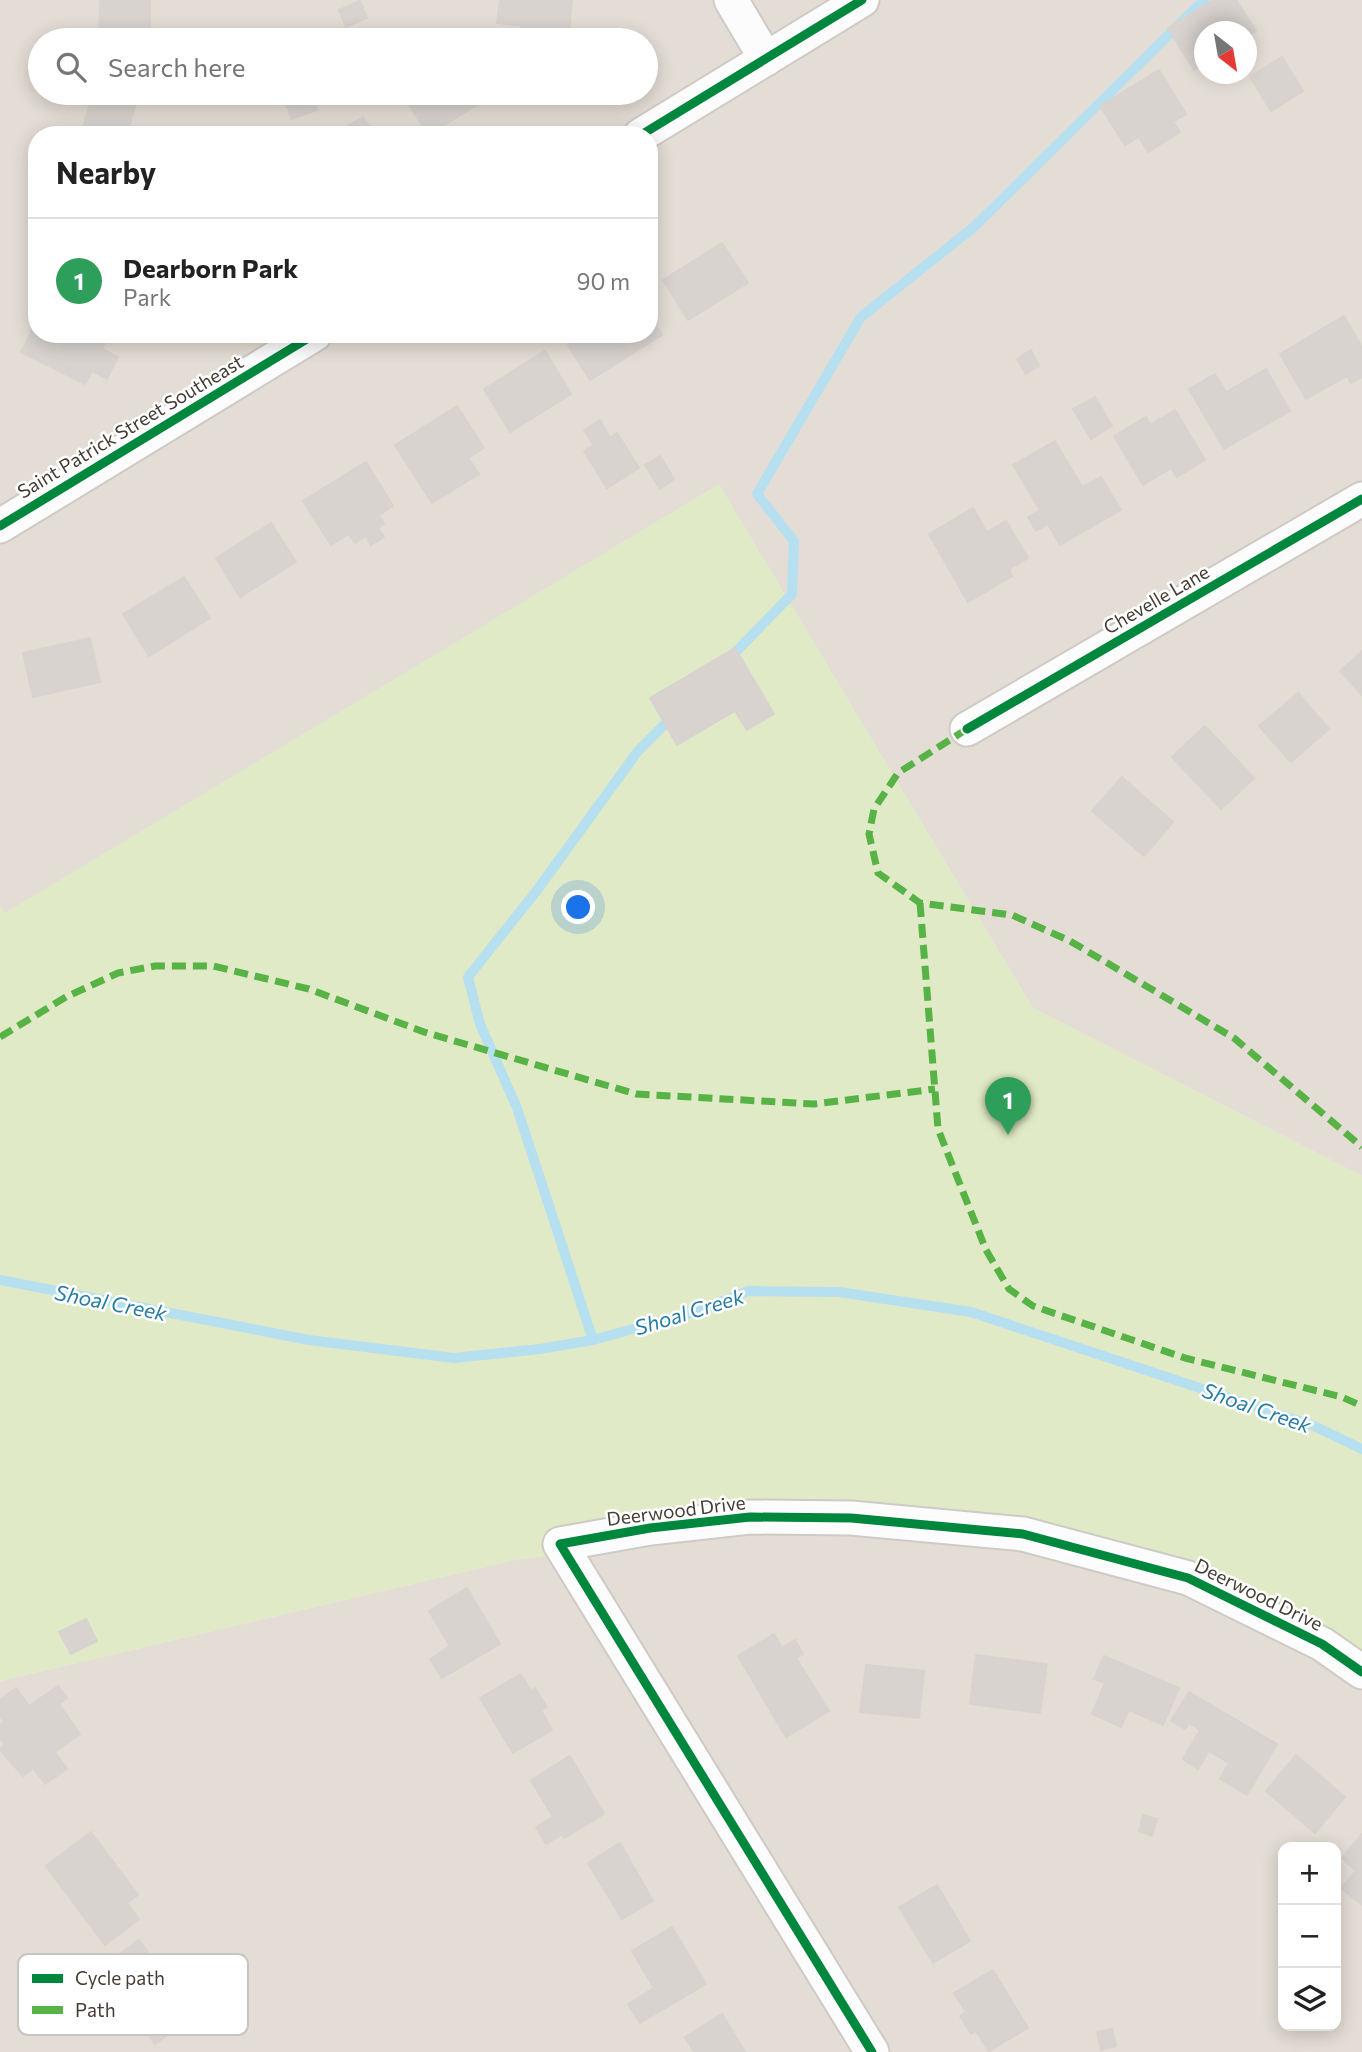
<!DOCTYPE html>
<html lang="en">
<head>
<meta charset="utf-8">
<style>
  body { margin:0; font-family:Commissioner,sans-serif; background:#f2f2f2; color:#222 }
  .controls { position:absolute; right:21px; bottom:21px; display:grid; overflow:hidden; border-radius:14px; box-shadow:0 4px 18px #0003 }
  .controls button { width:63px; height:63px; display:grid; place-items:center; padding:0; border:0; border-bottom:2px solid #e0e0e0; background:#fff; color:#222; font:35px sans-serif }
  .compass { position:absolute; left:1194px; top:21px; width:63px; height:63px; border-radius:50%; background:#fff; box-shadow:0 4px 18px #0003; rotate:149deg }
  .you { position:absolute; left:579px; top:908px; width:24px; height:24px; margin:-18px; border:5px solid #fff; border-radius:50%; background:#1a73e8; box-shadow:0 0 0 10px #1a73e833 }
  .badge { display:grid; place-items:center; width:46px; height:46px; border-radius:50%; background:#7c3aed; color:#fff; font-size:23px; font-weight:700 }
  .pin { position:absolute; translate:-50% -58px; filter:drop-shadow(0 2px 4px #0008) }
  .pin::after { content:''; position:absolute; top:37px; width:24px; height:21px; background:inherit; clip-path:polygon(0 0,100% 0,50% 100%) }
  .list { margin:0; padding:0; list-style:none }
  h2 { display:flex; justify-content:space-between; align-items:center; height:91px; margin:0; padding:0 28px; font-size:30px }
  h2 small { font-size:23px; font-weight:400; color:#767676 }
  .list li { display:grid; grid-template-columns:46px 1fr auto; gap:21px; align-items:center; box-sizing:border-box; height:126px; padding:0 28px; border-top:2px solid #e0e0e0 }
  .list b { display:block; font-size:26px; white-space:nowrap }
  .list p { margin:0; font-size:23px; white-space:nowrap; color:#767676 }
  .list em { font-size:23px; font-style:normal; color:#767676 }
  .icon { flex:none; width:38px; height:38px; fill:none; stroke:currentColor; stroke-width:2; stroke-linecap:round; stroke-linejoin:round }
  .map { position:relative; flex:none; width:1362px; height:2052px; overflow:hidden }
  .search { position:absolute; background:#fff; box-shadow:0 4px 18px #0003; left:28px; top:28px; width:630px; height:77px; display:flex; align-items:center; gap:18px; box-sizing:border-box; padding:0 24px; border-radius:38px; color:#767676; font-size:26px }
  .panel { position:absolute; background:#fff; box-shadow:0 4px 18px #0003; left:28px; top:126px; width:630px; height:217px; border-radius:28px }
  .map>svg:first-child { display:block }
  .residential { fill:#e4ddd5; fill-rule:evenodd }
  .green { fill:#e1eac6 }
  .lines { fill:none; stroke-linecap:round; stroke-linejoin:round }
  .stream { stroke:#b6dff0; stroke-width:10 }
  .building { fill:#d8d3cf; stroke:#d8d3ce; stroke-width:2 }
  .street-casing { stroke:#cecac6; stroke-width:37 }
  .street { stroke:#fdfcfc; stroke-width:33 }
  .quiet { stroke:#57b346; stroke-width:7; stroke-dasharray:14 7; stroke-linecap:butt }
  .cycleway-casing { stroke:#fff; stroke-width:13 }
  .cycleway { stroke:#00873e; stroke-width:9 }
  .labels { text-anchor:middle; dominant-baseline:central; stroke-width:5; stroke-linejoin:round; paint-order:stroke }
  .street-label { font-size:19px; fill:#453d34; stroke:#fff }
  .water-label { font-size:21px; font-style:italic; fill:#277da5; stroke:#fff }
  .key { fill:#fff; stroke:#c7c5c2; stroke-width:2 }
  .key-label { font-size:19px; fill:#453d34 }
</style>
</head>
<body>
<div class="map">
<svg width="1362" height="2052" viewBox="0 0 1362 2052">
  <rect width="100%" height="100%" fill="#f0ece8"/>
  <g class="residential">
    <path d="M0 0H1362V1176L1033 1008 719 485 4 914 0 906ZM1204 32H1246V74H1204ZM40 40H646V93H40ZM37 135H649V334H37Z"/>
    <path d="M847 1518 1203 1580 1362 1681V2052H0V1681L514 1560ZM1283 1847H1336V2026H1283Z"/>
  </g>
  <path class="green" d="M719 484 1033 1008 1362 1176V1681L1203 1580 847 1518 514 1560 0 1681V906L5 913Z"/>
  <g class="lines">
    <g class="stream">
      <path d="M727 661 792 594 794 541 757 494 861 317 974 227 1204 0"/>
      <path d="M0 1280 309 1340 454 1358 540 1349 593 1340 698 1311 748 1291 839 1292 971 1312 1314 1426 1362 1449"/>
      <path d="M593 1340 517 1108 480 1024 468 977 535 893 638 751 674 715"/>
    </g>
  </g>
  <g class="building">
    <path d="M100 0H150V37L99 36Z"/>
    <path d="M500 0H572L568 40H520L522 26 497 23Z"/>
    <path d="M1213 0H1236L1256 31 1246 37V32H1204V64L1194 70 1168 28Z"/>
    <path d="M360 1 367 18 346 27 339 10Z"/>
    <path d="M1282 57 1303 91 1271 111 1250 77Z"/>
    <path d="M1159 70 1186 114 1173 122 1180 132 1148 152 1139 137 1125 145 1100 106Z"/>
    <path d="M93 93H139L127 135H81Z"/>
    <path d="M300 93H311L317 110 292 119 284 99Z"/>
    <path d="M402 93H489L491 96 428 135Z"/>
    <path d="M363 117 374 135H333Z"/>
    <path d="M722 243 748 283 688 320 663 280Z"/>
    <path d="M649 315 662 335 590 380 568 345 582 336 581 334H649Z"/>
    <path d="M1344 316 1362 347V377L1351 383 1347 376 1306 399 1280 354Z"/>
    <path d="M37 320V334H95L106 340 102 349 118 357 107 379 92 371 85 384 21 352Z"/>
    <path d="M1031 350 1039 366 1026 374 1017 359Z"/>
    <path d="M545 351 571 394 510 432 484 389Z"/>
    <path d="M1266 369 1290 411 1224 449 1189 389 1215 374 1226 392Z"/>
    <path d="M1095 397 1112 426 1091 439 1073 409Z"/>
    <path d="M457 406 484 448 468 458 479 474 432 503 395 445Z"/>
    <path d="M1175 410 1205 460 1177 477 1171 468 1143 485 1114 436 1146 417 1150 425Z"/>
    <path d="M600 420 610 438 617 433 639 468 607 488 584 451 594 445 584 430Z"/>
    <path d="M1055 441 1082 487 1101 477 1121 510 1060 545 1048 524 1036 531 1028 517 1040 510 1013 465Z"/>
    <path d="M660 456 674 479 660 489 645 465Z"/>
    <path d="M366 462 393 506 379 515 384 524 378 528 384 537 371 545 366 536 355 543 349 534 331 545 303 501Z"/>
    <path d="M973 508 987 532 1006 521 1028 558 1009 569 1012 576 968 602 929 534Z"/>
    <path d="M271 523 296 562 240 597 216 558Z"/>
    <path d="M184 577 210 618 149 656 123 614Z"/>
    <path d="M90 638 100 682 33 697 23 653Z"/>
    <path d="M735 648 774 714 747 730 735 711 677 745 650 698Z"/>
    <path d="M1362 651V695L1340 671Z"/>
    <path d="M1298 693 1329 729 1291 762 1259 726Z"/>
    <path d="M1205 726 1254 778 1221 809 1172 757Z"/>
    <path d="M1122 777 1173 822 1144 856 1092 811Z"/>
    <path d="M467 1588 500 1644 442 1678 430 1659 450 1646 429 1611Z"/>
    <path d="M86 1619 97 1641 71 1654 59 1632Z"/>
    <path d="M774 1634 782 1648 795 1640 803 1654 796 1658 829 1711 786 1737 738 1656Z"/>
    <path d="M976 1655 1047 1664 1040 1713 970 1704Z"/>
    <path d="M1104 1656 1179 1688 1163 1725 1129 1710 1121 1727 1092 1714 1105 1683 1094 1679Z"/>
    <path d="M866 1665 924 1671 919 1718 860 1712Z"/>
    <path d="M521 1674 531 1691 535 1688 547 1707 541 1710 552 1730 513 1753 480 1698Z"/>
    <path d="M58 1686 67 1698 59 1704 80 1734 55 1752 67 1769 45 1784 33 1768 23 1776 0 1750 5 1744 0 1738V1725L4 1722 0 1716V1700L16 1688 29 1706Z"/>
    <path d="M1189 1692 1277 1744 1247 1795 1220 1779 1229 1763 1209 1751 1198 1769 1183 1759 1200 1730 1189 1723 1185 1729 1171 1721Z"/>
    <path d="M1296 1755 1345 1797 1315 1833 1266 1791Z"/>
    <path d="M570 1756 604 1814 564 1838 563 1834 546 1844 536 1827 553 1817 531 1780Z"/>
    <path d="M1143 1815 1157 1819 1152 1836 1139 1831Z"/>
    <path d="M91 1832 138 1895 127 1903 139 1919 105 1945 46 1866Z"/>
    <path d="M1362 1834V1905L1341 1888 1356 1871 1342 1858Z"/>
    <path d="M620 1843 653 1901 622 1919 588 1863Z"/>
    <path d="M937 1885 970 1941 933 1963 899 1907Z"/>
    <path d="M672 1927 706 1984 640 2023 628 2004 654 1988 632 1951Z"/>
    <path d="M139 1940 195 2015 155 2044 100 1969Z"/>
    <path d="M993 1970 1028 2028 989 2051 976 2031 971 2034 960 2016 966 2012 954 1993Z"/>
    <path d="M722 2014 745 2052H694L685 2037Z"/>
    <path d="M1112 2029 1116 2046 1101 2050 1097 2032Z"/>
  </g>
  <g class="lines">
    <defs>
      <g id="street">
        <path d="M731 0 766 59"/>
        <path d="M641 135 862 0"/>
        <path d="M0 526 315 334"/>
        <path d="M967 729 1362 499"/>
        <path d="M872 2052 560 1544 650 1528 750 1517 851 1518 1023 1534 1188 1578 1322 1644 1362 1672"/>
      </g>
    </defs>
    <use href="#street" class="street-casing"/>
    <use href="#street" class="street"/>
    <g class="quiet">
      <path d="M967 729 898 773 874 809 869 834 878 873 920 903 1012 915 1070 941 1234 1038 1362 1147"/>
      <path d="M920 903 938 1129 986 1250 1009 1289 1033 1306 1185 1358 1342 1397 1362 1406"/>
      <path d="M0 1037 66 997 118 973 155 966H213L309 989 424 1032 636 1094 814 1104 935 1089"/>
    </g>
    <defs>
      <g id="cycleway">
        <path d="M641 135 862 0"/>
        <path d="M0 526 315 334"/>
        <path d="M967 729 1362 499"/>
        <path d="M872 2052 560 1544 650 1528 750 1517 851 1518 1023 1534 1188 1578 1322 1644 1362 1672"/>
      </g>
    </defs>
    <use href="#cycleway" class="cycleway-casing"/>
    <use href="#cycleway" class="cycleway"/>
  </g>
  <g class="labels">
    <g class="street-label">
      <text transform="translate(130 426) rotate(-31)">Saint Patrick Street Southeast</text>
      <text transform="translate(1156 599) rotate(-30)">Chevelle Lane</text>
      <text transform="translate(676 1510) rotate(-7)">Deerwood Drive</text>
      <text transform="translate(1259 1594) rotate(26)">Deerwood Drive</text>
    </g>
    <g class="water-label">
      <text transform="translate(111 1302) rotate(11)">Shoal Creek</text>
      <text transform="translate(689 1311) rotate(-17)">Shoal Creek</text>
      <text transform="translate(1257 1407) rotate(19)">Shoal Creek</text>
    </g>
  </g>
  <rect x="18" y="1954" width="230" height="81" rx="10" class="key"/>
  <rect x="32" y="1974" width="31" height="9" fill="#00873e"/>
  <rect x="32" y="2006" width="31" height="8" fill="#57b346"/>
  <g class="key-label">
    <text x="75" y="1985">Cycle path</text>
    <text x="75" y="2017">Path</text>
  </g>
</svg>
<div class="controls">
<button>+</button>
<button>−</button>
<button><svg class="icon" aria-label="layers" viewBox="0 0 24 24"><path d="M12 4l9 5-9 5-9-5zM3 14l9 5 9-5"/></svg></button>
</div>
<svg class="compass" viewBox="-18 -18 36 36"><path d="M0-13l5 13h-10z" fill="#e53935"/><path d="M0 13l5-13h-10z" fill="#767676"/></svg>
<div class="you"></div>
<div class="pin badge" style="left:1008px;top:1135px;background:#2e9e5b">1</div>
<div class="search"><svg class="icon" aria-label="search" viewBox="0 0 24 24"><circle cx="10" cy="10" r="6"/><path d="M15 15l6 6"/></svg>Search here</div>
<section class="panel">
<h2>Nearby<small></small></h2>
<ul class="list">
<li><span class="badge" style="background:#2e9e5b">1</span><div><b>Dearborn Park</b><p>Park</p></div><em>90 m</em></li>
</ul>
</section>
</div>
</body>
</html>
